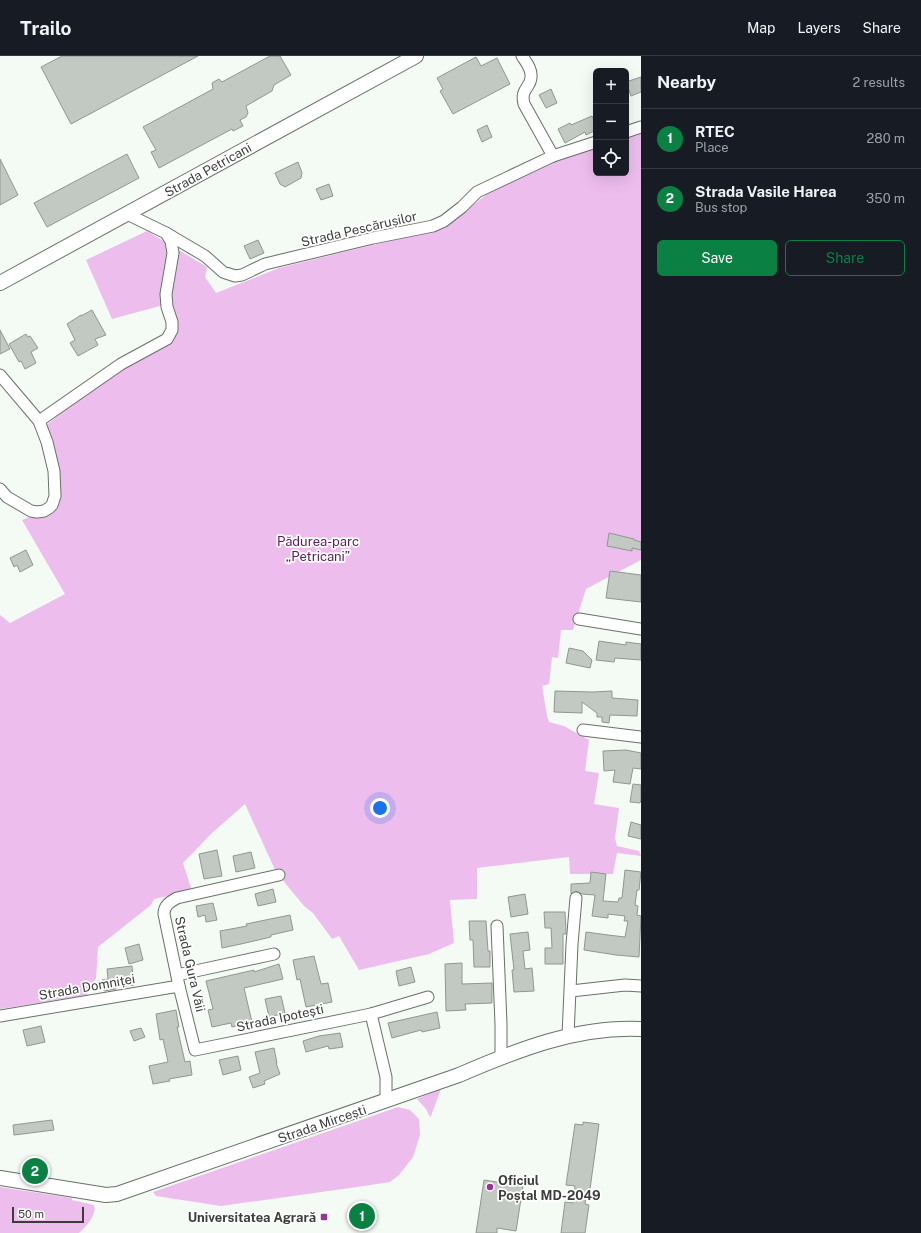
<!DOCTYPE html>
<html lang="en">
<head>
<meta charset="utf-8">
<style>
  body { margin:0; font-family:"Public Sans",sans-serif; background:#20242c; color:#f1f3f6 }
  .controls { position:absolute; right:12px; top:12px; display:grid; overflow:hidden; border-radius:6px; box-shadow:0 4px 16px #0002 }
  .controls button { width:36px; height:36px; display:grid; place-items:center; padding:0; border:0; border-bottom:1px solid #363941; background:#171b24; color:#f1f3f6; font:20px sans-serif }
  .scale { position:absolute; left:12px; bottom:10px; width:72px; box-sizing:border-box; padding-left:4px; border:2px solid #3a3d3a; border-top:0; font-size:11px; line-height:14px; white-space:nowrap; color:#3a3d3a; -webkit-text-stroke:3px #fff; paint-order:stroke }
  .you { position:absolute; left:380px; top:752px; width:14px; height:14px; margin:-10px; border:3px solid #fff; border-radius:50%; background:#1a73e8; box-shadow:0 0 0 6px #1a73e833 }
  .badge { display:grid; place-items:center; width:26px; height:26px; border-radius:50%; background:#0b8043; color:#fff; font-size:13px; font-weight:700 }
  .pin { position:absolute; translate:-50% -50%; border:2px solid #fff; box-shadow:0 1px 4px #0006 }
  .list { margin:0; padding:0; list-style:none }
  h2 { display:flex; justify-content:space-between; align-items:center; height:52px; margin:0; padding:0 16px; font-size:17px }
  h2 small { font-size:13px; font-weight:400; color:#9ea1a6 }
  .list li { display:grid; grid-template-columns:26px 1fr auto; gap:12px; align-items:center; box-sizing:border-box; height:60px; padding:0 16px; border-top:1px solid #363941 }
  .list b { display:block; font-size:15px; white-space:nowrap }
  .list p { margin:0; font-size:13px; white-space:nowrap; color:#9ea1a6 }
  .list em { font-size:13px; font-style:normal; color:#9ea1a6 }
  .actions { display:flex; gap:8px; padding:12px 16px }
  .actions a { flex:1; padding:9px 0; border:1px solid #0b8043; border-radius:6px; text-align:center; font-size:14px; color:#0b8043 }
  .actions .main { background:#0b8043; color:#fff }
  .icon { flex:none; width:22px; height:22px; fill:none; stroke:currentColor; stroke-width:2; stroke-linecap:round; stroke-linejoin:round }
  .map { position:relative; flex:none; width:641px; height:1177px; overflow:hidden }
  header { display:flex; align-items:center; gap:24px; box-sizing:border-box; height:56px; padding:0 20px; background:#171b24; border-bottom:1px solid #363941 }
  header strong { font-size:19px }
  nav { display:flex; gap:22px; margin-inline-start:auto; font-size:14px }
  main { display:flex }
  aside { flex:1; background:#171b24 }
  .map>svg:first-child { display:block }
  .green { fill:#edbdee }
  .building { fill:#c2c9c2; stroke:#909690 }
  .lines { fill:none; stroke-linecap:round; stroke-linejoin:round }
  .minor-casing { stroke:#696f69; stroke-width:13 }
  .major-casing { stroke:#696f69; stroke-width:16 }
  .minor { stroke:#fff; stroke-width:11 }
  .major { stroke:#fff; stroke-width:14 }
  .poi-dot { fill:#96349c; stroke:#fff; stroke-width:1.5 }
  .labels { text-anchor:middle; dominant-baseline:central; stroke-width:3.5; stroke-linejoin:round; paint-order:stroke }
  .street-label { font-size:13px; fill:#3a3d3a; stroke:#fff }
  .park-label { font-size:13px; fill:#59215c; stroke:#fff }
  .poi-label { font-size:13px; font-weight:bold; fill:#3a3d3a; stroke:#fff; text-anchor:start }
</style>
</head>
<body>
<header>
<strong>Trailo</strong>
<nav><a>Map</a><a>Layers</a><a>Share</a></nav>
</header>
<main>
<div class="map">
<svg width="641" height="1177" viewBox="0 0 641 1177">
  <rect width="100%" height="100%" fill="#f4fbf4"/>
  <g class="green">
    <path d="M641 76V504L586 533 573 574H561L558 602 552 601 549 628 542 630 547 660 549 666 564 670 589 684 585 715 599 717 594 748 619 752 615 782 617 790 639 795 641 800 617 797 613 818H570L569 801 477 812V843L450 844 454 887 429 898 359 914 339 880 332 883 313 857 304 850 276 816 245 748 212 777 183 807 192 835 154 843 151 849 98 891 96 923 89 930 87 939 0 953V559L10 567 65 538 22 464 56 451 60 413 44 371 98 328 176 278 171 247 112 263 86 204 147 175 207 211 205 221 216 237 279 212 446 171 497 130 552 104 596 90V117H626V81Z"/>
    <path d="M441 1033 431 1060 430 1061 426 1053 417 1043Z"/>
    <path d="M398 1051 410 1054 419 1063 420 1079 413 1101 399 1119 390 1126 357 1131 221 1150 156 1140 153 1136Z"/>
    <path d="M0 1131 72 1142V1144L94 1149C97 1159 86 1171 79 1177H0Z"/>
  </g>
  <g class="building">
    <path d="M62 0H198L71 68 41 11Z"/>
    <path d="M270 0H280L291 19 274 29 272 35 246 50 248 57 246 61 240 64 243 70 233 75 232 73 159 112 151 96 156 94 143 71 213 33 212 27 219 23 222 26Z"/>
    <path d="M476 1 481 10 497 2 510 28 453 58 440 35 443 33 437 22Z"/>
    <path d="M641 21V36L631 40 626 26Z"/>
    <path d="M551 33 557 47 546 52 539 39Z"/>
    <path d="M592 60 596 68V74L586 79 585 76 565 87 558 73 570 67 571 69Z"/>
    <path d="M487 69 492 81 482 86 477 74Z"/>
    <path d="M127 98 139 122 47 171 34 147Z"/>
    <path d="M0 103 18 139 0 149Z"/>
    <path d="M298 106 302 117 301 122 285 131 280 128 275 117Z"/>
    <path d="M329 128 333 140 321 144 316 133Z"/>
    <path d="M258 184 264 197 250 203 244 190Z"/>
    <path d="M92 254 106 279 95 283 98 289 78 300 70 287 75 284 67 268 81 259V260Z"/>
    <path d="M0 274 10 293 0 298Z"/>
    <path d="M26 278 28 281 30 280 38 292 31 296 36 307 25 313 21 305 19 306 9 288Z"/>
    <path d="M609 477 634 483V484L641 486V494L632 492V495L607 490Z"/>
    <path d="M26 494 33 509 20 516 17 509 14 511 10 502Z"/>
    <path d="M610 515 641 519V546L606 542Z"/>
    <path d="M599 585 626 589V586L641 588V604L615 602 614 606 596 604Z"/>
    <path d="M569 592 583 595 592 604 590 612 566 607Z"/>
    <path d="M555 635 593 636 612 635V642L638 644 637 660 610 659 609 667 602 666V661H597V657L582 646V657L554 656Z"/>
    <path d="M626 694 641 697V713L633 712 630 728 613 726 615 714 604 715 603 695Z"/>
    <path d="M633 728 641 729V744L640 747 630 746Z"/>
    <path d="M631 766 641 769V783L628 780Z"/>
    <path d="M217 794 222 820 204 823 199 798Z"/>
    <path d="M251 796 255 812 236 816 233 800Z"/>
    <path d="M625 814 641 816 639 834H637L635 849 638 850 637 859 641 860 639 901 616 899 584 894 586 876 608 879 625 881 628 865H624L625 860 608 858V862L592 860 595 839 582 838 576 835 571 838V828L590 827 591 816 606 818 603 845 618 846 619 842H622Z"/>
    <path d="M273 833 276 846 258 850 255 838Z"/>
    <path d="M525 838 528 858 511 861 508 841Z"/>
    <path d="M213 847 217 864 206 866 205 859 198 861 196 850Z"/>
    <path d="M544 856H565L566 875V878H563V908H545V892H552L551 872H545Z"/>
    <path d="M290 859 293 874 271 879V881L241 888 222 892 220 875 247 870 246 868Z"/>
    <path d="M469 865H486L488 895H490V911H474L473 884H470Z"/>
    <path d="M528 876 530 894 523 895 525 913 532 912 534 935 514 936 512 914H514L510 878Z"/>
    <path d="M139 888 143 904 129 908 125 892Z"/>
    <path d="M314 900 321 928 328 927 332 946 306 951 300 923 297 924 293 904Z"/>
    <path d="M462 907V928L492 927V947L465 948 466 954 446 955 445 908Z"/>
    <path d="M279 908 283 923 244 932 252 966 232 971 231 967 212 971 208 954 213 953 206 925 254 914V916Z"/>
    <path d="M132 910 134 929 116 931V933L104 935 102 924 108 923 107 913Z"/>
    <path d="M411 911 415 926 399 930 396 915Z"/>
    <path d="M281 940 285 957 269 961 265 943Z"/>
    <path d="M176 954 179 971H177L185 1006 190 1005 192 1019 169 1023 170 1025 153 1028 149 1010 168 1006 163 983 160 984 156 958Z"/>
    <path d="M437 956 440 972 422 976 421 974 392 982 388 967Z"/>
    <path d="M41 970 45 986 27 990 23 974Z"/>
    <path d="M141 972 145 981 134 985 130 975Z"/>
    <path d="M340 977 343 991 329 993 328 990 306 996 303 985 319 980Z"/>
    <path d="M274 992 277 1007H276L280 1018 264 1025 265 1028 253 1032 249 1021 260 1017 255 996Z"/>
    <path d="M238 1000 241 1014 223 1019 219 1004Z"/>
    <path d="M52 1064 54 1074 14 1079 13 1069Z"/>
    <path d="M583 1066 599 1068 590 1133H587L585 1148 589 1149 585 1177H561L565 1146 573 1147 575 1130 566 1129 575 1068 583 1069Z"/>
    <path d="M484 1124 523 1130 516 1175 497 1172V1177H476Z"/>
    <path d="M371 1152 373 1165 354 1168 352 1156Z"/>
  </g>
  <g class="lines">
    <defs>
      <g id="minor">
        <path d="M522 0C526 6 532 13 531 21 531 32 520 32 524 48L553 100"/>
        <path d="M626 76 641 71"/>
        <path d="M166 177 205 200 223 216 235 220 242 219 265 208 373 182 433 170 444 165 462 151 477 136 553 100 596 86"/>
        <path d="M0 319 39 365 47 386 54 415 55 440 52 449 49 452 44 455 37 456 31 455 7 441 0 433"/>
        <path d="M39 365 121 308 167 283 172 274V266L167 251 166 238 173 197 171 185 166 177 127 158"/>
        <path d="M579 563 641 573"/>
        <path d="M583 674 641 681"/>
        <path d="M279 819 177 842C170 846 164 849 164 858L179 930 195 994 371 958 428 941"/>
        <path d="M497 870 501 968V1001"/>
        <path d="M177 919 274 898"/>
        <path d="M571 935 625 929 641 930"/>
        <path d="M371 958 386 1021V1045"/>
        <path d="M0 960 179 930"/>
        <path d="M568 980 572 888 576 842"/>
      </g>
      <g id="major">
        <path d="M0 227 416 0"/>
        <path d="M0 1122 106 1139 117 1138 459 1019C517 994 577 970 641 973"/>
      </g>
    </defs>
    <use href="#minor" class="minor-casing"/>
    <use href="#major" class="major-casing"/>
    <use href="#minor" class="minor"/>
    <use href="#major" class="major"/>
  </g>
  <g class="poi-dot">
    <circle cx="490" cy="1131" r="4"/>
    <rect x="320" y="1157" width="8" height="8" rx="2"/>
  </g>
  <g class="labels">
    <g class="street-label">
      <text transform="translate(208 114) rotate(-29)">Strada Petricani</text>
      <text transform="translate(359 173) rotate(-13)">Strada Pescărușilor</text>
      <text transform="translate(190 908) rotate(77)">Strada Gura Văii</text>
      <text transform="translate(87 931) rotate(-10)">Strada Domniței</text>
      <text transform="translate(280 962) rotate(-12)">Strada Ipotești</text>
      <text transform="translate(322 1068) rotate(-19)">Strada Mircești</text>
    </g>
    <g class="park-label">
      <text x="318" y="485">Pădurea-parc<tspan x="318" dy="15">„Petricani”</tspan></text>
    </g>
    <g class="poi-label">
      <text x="498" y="1124">Oficiul<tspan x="498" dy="15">Poștal MD-2049</tspan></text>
      <text x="316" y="1161" text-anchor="end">Universitatea Agrară</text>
    </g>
  </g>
</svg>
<div class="controls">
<button>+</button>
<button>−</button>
<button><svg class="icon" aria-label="locate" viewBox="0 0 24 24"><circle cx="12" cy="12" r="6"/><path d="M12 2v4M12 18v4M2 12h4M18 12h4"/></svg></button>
</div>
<div class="scale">50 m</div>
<div class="you"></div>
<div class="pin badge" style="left:362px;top:1160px">1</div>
<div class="pin badge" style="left:35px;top:1115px">2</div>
</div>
<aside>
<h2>Nearby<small>2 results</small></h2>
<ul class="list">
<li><span class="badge">1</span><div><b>RTEC</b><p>Place</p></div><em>280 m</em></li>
<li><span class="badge">2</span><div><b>Strada Vasile Harea</b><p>Bus stop</p></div><em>350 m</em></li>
</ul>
<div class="actions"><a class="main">Save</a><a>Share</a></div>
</aside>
</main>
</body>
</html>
